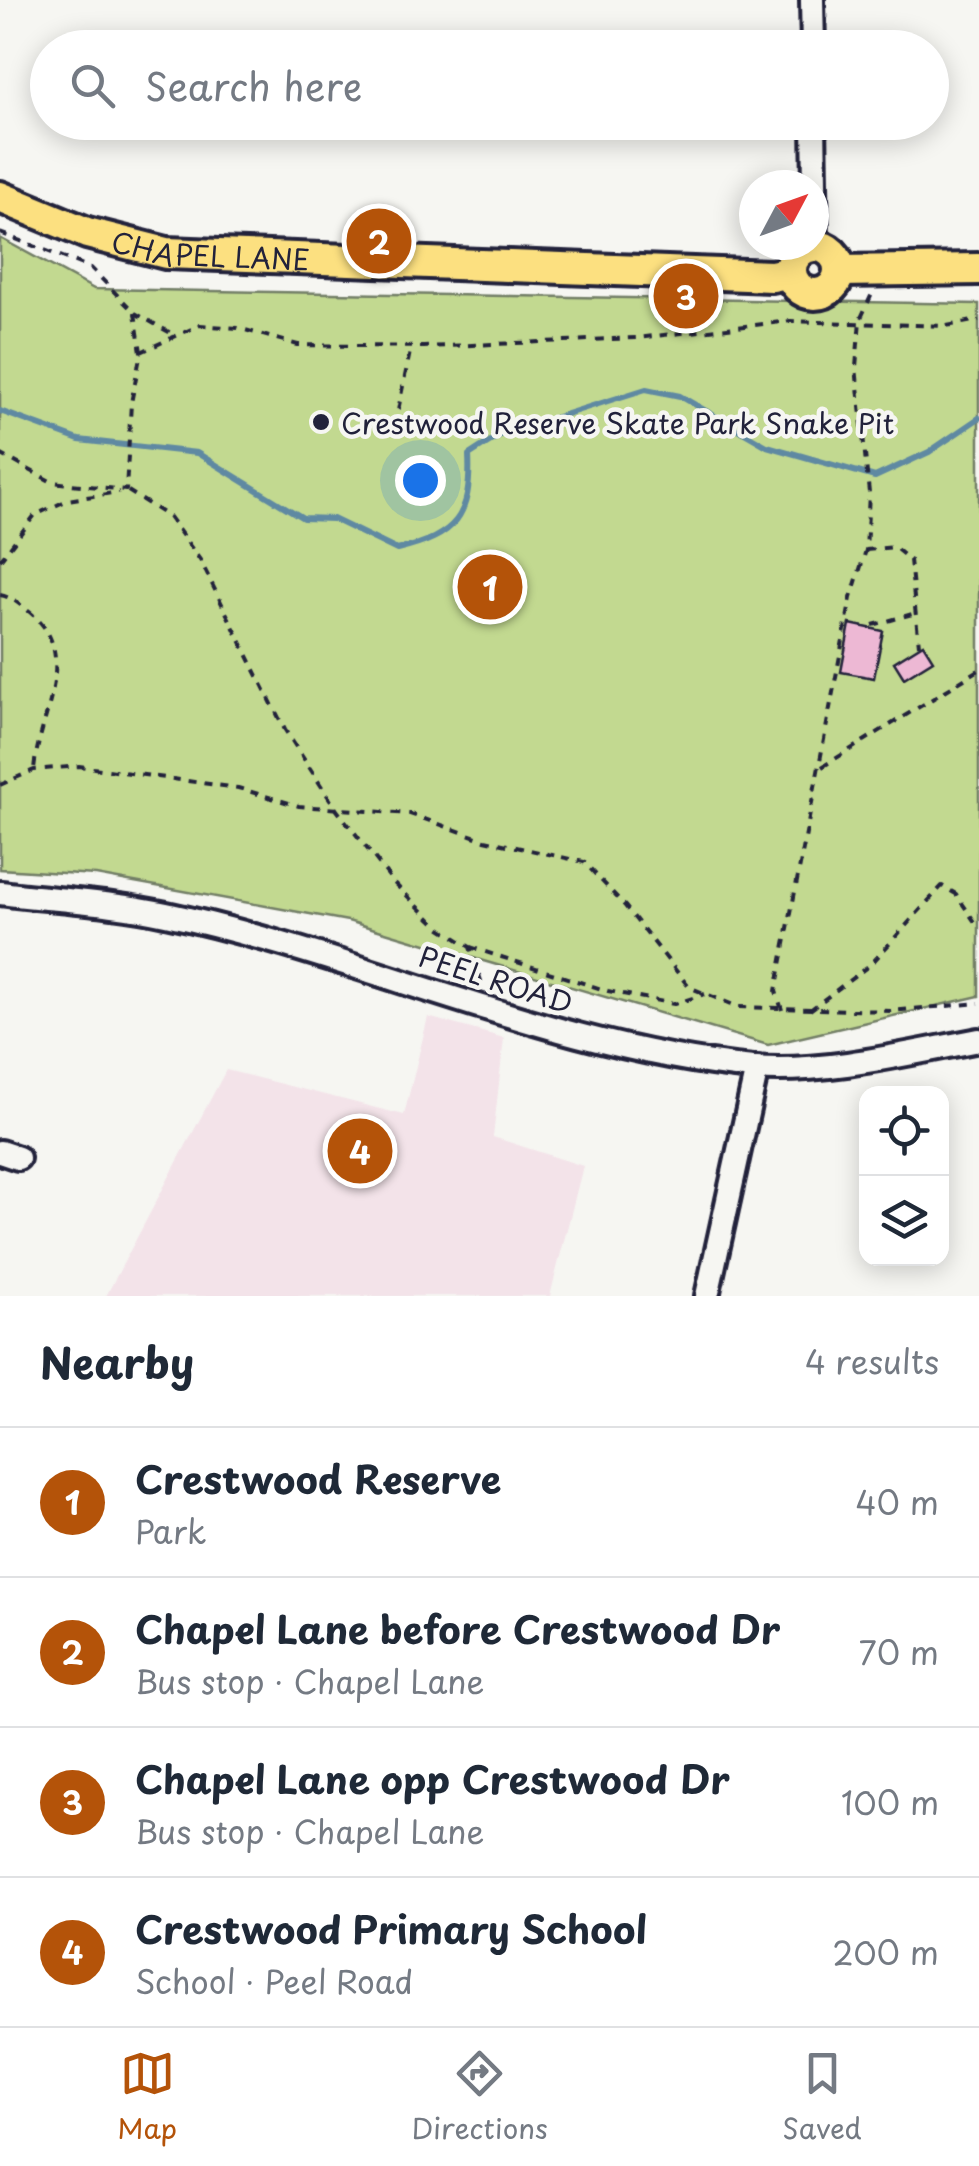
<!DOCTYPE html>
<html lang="en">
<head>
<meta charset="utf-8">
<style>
  body { margin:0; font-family:"Playpen Sans",sans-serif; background:#f6f6f7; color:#1f2937 }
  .controls { position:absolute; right:30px; bottom:30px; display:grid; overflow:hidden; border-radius:20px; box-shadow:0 5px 25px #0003 }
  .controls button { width:90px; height:90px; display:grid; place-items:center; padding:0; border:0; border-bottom:2px solid #e0e1e3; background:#fff; color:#1f2937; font:50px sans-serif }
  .compass { position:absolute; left:739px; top:170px; width:90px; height:90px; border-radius:50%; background:#fff; box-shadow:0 5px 25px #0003; rotate:49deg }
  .you { position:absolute; left:420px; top:480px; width:35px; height:35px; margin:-25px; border:8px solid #fff; border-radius:50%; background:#1a73e8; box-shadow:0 0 0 15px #1a73e833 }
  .badge { display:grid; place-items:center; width:65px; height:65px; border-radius:50%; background:#b45309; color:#fff; font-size:32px; font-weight:700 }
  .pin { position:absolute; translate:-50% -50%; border:5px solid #fff; box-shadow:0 2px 10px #0006 }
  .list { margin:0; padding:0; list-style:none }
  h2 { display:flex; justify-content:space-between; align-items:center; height:130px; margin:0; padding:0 40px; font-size:42px }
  h2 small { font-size:32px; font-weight:400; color:#747a83 }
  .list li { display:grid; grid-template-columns:65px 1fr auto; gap:30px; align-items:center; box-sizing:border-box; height:150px; padding:0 40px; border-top:2px solid #e0e1e3 }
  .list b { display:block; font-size:38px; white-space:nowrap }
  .list p { margin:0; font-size:32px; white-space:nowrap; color:#747a83 }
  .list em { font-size:32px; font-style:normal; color:#747a83 }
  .icon { flex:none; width:55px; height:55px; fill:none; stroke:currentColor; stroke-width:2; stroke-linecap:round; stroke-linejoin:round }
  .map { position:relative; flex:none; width:979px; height:1296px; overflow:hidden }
  .search { position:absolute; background:#fff; box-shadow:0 5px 25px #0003; left:30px; right:30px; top:30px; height:110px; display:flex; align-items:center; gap:25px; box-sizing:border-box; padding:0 35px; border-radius:55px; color:#747a83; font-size:38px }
  .sheet { height:730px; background:#fff }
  nav { display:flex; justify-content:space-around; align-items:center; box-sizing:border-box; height:140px; border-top:2px solid #e0e1e3; background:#fff; font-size:28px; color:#747a83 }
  nav a { display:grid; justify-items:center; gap:5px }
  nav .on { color:#b45309 }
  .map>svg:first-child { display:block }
  .built { fill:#f3e3e9 }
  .green { fill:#c2d990; stroke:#727e66; stroke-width:2.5 }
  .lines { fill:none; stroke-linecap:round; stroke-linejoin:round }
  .stream { stroke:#5e89a2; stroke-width:6 }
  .building { fill:#edb8d4; stroke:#22223b; stroke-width:2.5 }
  .minor-casing { stroke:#22223b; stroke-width:30 }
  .major-casing { stroke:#22223b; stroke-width:38 }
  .path { stroke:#22223b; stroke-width:4; stroke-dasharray:8 8; stroke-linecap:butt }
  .minor { stroke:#f6f6f2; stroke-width:22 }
  .major { stroke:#fce080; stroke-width:30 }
  .poi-dot { fill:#22223b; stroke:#f6f6f2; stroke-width:4 }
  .labels { text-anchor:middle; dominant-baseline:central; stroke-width:9; stroke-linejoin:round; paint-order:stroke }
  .street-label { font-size:28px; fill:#22223b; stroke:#f6f6f2 }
  .poi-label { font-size:28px; fill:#22223b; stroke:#f6f6f2; text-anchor:start }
</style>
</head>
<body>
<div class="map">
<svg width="979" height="1296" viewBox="0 0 979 1296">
  <rect width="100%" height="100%" fill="#f6f6f2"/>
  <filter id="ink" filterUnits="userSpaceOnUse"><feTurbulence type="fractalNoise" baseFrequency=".01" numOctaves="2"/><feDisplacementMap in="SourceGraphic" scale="20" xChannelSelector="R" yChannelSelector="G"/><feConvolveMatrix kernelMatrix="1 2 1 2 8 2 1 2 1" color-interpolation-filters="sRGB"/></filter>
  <g filter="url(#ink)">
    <path class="built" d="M428 1017 504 1038 493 1137 583 1166 550 1296H106L226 1070 404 1115Z"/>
    <path class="green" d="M0 238 94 289 979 304V996L768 1045 348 921 96 875 0 869Z"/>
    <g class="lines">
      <path class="stream" d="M0 411 79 440 197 453 303 518 333 519 397 550C456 536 472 516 469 455L500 435 646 389 680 396 767 446 875 477 929 452 979 418"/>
    </g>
    <g class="building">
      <path d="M850 624 883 631 874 678 841 672Z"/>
      <path d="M923 644 933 660 904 678 894 662Z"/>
    </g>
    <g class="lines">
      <defs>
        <g id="minor">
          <path d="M812 0 813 48"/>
          <path d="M814 122 816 246"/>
          <path d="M0 893C55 900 112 902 166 914 363 956 553 1049 753 1068 823 1074 910 1053 979 1040"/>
          <path d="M0 1152 18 1158"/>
          <path d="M707 1296 757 1068"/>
        </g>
        <g id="major">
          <path id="s1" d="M0 197 87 233 166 253 772 276 791 272"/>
          <circle cx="815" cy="270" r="24"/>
          <path d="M840 271 979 269"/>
        </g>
      </defs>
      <use href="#minor" class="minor-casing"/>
      <use href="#major" class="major-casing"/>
      <g class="path">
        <path d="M0 233 91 268 135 313 176 336"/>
        <path d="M135 313 141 352"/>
        <path d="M395 425 411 347"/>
        <path d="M0 454 52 482 126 490 131 403 141 352 200 325 238 328 298 345 424 347 636 338 791 321 946 326 979 320"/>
        <path d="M128 491 169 517 200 560 285 730 337 810 394 883 438 926 470 947 482 984"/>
        <path d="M866 550 894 547 910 560 919 645"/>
        <path d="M0 560 35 515 68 500 119 492"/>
        <path d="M0 595C11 597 18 603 27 610 84 652 38 716 34 770"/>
        <path d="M873 625 916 613"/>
        <path d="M822 767 979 670"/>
        <path d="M0 785 34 770 79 766 238 788 299 806 410 814 485 840 584 862 625 906 689 987 738 1007 891 1011 979 1003"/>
        <path d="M470 947 608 991 674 1004 705 994"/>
        <path d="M782 1010 776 991 851 598 866 550 869 493 856 367 860 320 872 294"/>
        <path d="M810 1010 871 964 942 886 956 894 979 928"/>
      </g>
      <use href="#minor" class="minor"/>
      <use href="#major" class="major"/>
    </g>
  </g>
  <circle class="poi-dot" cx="321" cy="422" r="10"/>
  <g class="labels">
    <g class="street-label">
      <text stroke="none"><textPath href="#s1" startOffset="220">CHAPEL LANE</textPath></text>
      <text transform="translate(496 979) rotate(18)">PEEL ROAD</text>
    </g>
    <g class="poi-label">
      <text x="341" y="422">Crestwood Reserve Skate Park Snake Pit</text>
    </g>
  </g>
</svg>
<div class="controls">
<button><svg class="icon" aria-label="locate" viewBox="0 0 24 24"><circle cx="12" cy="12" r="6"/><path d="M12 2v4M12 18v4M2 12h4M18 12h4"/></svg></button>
<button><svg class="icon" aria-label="layers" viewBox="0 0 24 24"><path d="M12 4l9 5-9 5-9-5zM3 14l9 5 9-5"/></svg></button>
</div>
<svg class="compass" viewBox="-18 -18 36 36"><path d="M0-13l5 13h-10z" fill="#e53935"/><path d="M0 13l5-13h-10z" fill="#747a83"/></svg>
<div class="you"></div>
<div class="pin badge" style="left:490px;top:587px">1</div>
<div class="pin badge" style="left:379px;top:241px">2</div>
<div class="pin badge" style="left:686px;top:296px">3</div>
<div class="pin badge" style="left:360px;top:1151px">4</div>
<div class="search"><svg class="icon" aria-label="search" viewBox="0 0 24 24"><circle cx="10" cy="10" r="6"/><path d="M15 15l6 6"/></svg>Search here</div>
</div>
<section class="sheet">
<h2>Nearby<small>4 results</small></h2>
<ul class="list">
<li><span class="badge">1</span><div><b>Crestwood Reserve</b><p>Park</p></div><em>40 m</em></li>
<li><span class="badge">2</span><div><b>Chapel Lane before Crestwood Dr</b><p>Bus stop · Chapel Lane</p></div><em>70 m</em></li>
<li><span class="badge">3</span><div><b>Chapel Lane opp Crestwood Dr</b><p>Bus stop · Chapel Lane</p></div><em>100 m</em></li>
<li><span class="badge">4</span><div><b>Crestwood Primary School</b><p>School · Peel Road</p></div><em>200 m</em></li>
</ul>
</section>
<nav>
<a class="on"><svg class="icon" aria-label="map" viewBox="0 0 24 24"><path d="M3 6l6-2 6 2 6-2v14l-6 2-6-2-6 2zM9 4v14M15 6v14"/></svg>Map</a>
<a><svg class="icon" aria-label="directions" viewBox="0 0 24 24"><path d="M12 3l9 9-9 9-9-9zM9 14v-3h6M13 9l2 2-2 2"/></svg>Directions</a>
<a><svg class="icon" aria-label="saved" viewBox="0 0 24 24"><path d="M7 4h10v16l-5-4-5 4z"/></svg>Saved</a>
</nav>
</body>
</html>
